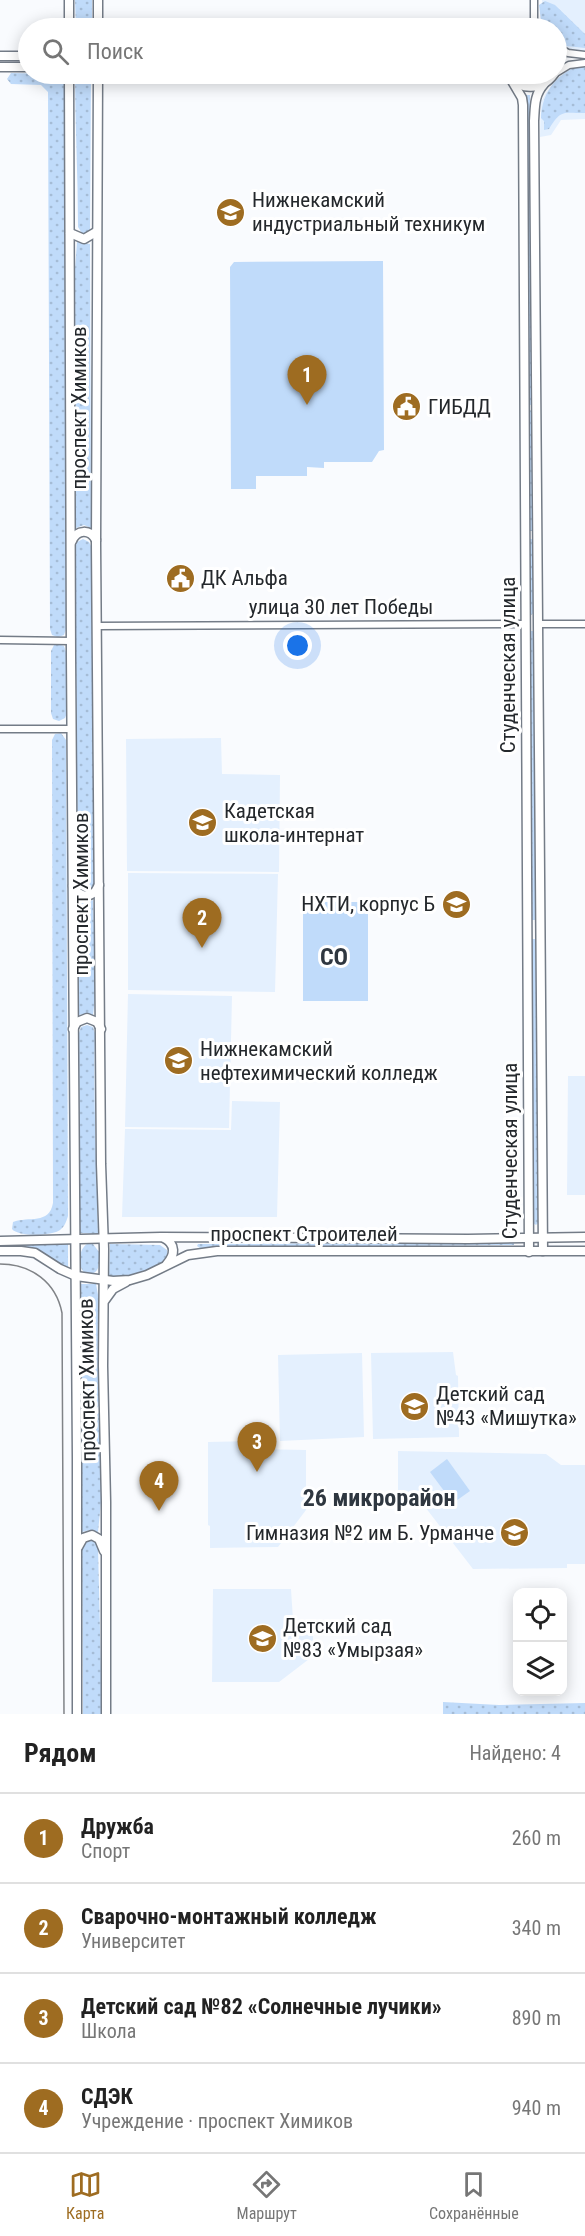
<!DOCTYPE html>
<html lang="ru">
<head>
<meta charset="utf-8">
<style>
  body { margin:0; font-family:"Roboto Condensed",sans-serif; background:#f2f2f2; color:#222 }
  .controls { position:absolute; right:18px; bottom:18px; display:grid; overflow:hidden; border-radius:12px; box-shadow:0 3px 15px #0003 }
  .controls button { width:54px; height:54px; display:grid; place-items:center; padding:0; border:0; border-bottom:2px solid #e0e0e0; background:#fff; color:#222; font:30px sans-serif }
  .you { position:absolute; left:298px; top:646px; width:21px; height:21px; margin:-15px; border:4px solid #fff; border-radius:50%; background:#1a73e8; box-shadow:0 0 0 9px #1a73e833 }
  .badge { display:grid; place-items:center; width:39px; height:39px; border-radius:50%; background:#9e6c21; color:#fff; font-size:20px; font-weight:700 }
  .pin { position:absolute; translate:-50% -50px; filter:drop-shadow(0 2px 3px #0008) }
  .pin::after { content:''; position:absolute; top:32px; width:21px; height:18px; background:inherit; clip-path:polygon(0 0,100% 0,50% 100%) }
  .list { margin:0; padding:0; list-style:none }
  h2 { display:flex; justify-content:space-between; align-items:center; height:78px; margin:0; padding:0 24px; font-size:26px }
  h2 small { font-size:20px; font-weight:400; color:#767676 }
  .list li { display:grid; grid-template-columns:39px 1fr auto; gap:18px; align-items:center; box-sizing:border-box; height:90px; padding:0 24px; border-top:2px solid #e0e0e0 }
  .list b { display:block; font-size:22px; white-space:nowrap }
  .list p { margin:0; font-size:20px; white-space:nowrap; color:#767676 }
  .list em { font-size:20px; font-style:normal; color:#767676 }
  .icon { flex:none; width:33px; height:33px; fill:none; stroke:currentColor; stroke-width:2; stroke-linecap:round; stroke-linejoin:round }
  .map { position:relative; flex:none; width:585px; height:1714px; overflow:hidden }
  .search { position:absolute; background:#fff; box-shadow:0 3px 15px #0003; left:18px; right:18px; top:18px; height:66px; display:flex; align-items:center; gap:15px; box-sizing:border-box; padding:0 21px; border-radius:33px; color:#767676; font-size:22px }
  .sheet { height:438px; background:#fff }
  nav { display:flex; justify-content:space-around; align-items:center; box-sizing:border-box; height:84px; border-top:2px solid #e0e0e0; background:#fff; font-size:16px; color:#767676 }
  nav a { display:grid; justify-items:center; gap:3px }
  nav .on { color:#9e6c21 }
  .map>svg:first-child { display:block }
  .built { fill:#e4f0fe }
  .grass { fill:url(#grass-dots) }
  .pitch { fill:#c0dbfa }
  .lines { fill:none; stroke-linecap:round; stroke-linejoin:round }
  .minor-casing { stroke:#747c87; stroke-width:9 }
  .major-casing { stroke:#747c87; stroke-width:11 }
  .minor { stroke:#fff; stroke-width:6 }
  .major { stroke:#fff; stroke-width:8 }
  .tram { stroke:#808387; stroke-width:1.5 }
  .labels { text-anchor:middle; dominant-baseline:central; stroke-width:6; stroke-linejoin:round; paint-order:stroke }
  .poi-label { font-size:21px; fill:#24282c; stroke:#fff; text-anchor:start }
  .street-label { font-size:21px; fill:#24282c; stroke:#fff }
  .quarter-label { font-size:24px; font-weight:bold; fill:#2f3740; stroke:#fff }
</style>
</head>
<body>
<div class="map">
<svg width="585" height="1714" viewBox="0 0 585 1714">
  <defs>
    <pattern id="grass-dots" width="8" height="8" patternUnits="userSpaceOnUse" patternTransform="scale(1.5)"><rect width="8" height="8" fill="#c0dbfa"/><path d="M2 2h.1M6 6h.1" fill="none" stroke="#a5bcd6" stroke-width="1.8" stroke-linecap="round"/></pattern>
  </defs>
  <rect width="100%" height="100%" fill="#f9fbfe"/>
  <g class="built">
    <path d="M542 0H585V51L569 49 557 39 556 28H546L544 26Z"/>
    <path d="M585 64V119L561 120 551 135 540 137 541 102 546 93 560 77Z"/>
    <path d="M221 738 222 774 280 775 279 872 127 871 126 739Z"/>
    <path d="M128 873 278 874 275 992 128 990Z"/>
    <path d="M128 994 232 996 229 1128 125 1127Z"/>
    <path d="M568 1076H585V1195H567Z"/>
    <path d="M232 1101 280 1102 277 1217H122L125 1129 231 1130Z"/>
    <path d="M453 1352 456 1375 458 1376 459 1437 373 1439 371 1353Z"/>
    <path d="M362 1353 364 1437 280 1441 278 1355Z"/>
    <path d="M254 1441V1449L306 1450V1510L278 1547 210 1548V1526L208 1525V1442Z"/>
    <path d="M398 1451 546 1454 561 1465H585V1564H567V1568L473 1569 422 1503 398 1502Z"/>
    <path d="M213 1589H291L293 1620H313V1656L279 1682H212Z"/>
  </g>
  <g class="grass">
    <path d="M75 0H92V28H76Z"/>
    <path d="M545 1 555 5 585 34V48L566 46 557 37 556 28H548L541 21 539 5Z"/>
    <path d="M585 64V113C563 113 561 109 549 129L544 130V121L541 118C542 91 558 71 585 64Z"/>
    <path d="M11 73 55 74 61 78 65 86 66 629 64 635 58 637 52 635 50 629 48 92 41 85 11 84 7 79Z"/>
    <path d="M75 74H91L90 233 83 235 78 227C78 176 75 125 75 74Z"/>
    <path d="M526 95H530L533 405H528Z"/>
    <path d="M77 242 90 244 91 528 84 525 76 528 75 269Z"/>
    <path d="M531 410 533 411 534 531H528V412Z"/>
    <path d="M83 539 89 542 92 548 95 884 92 890 83 892 78 884 75 548 77 542Z"/>
    <path d="M529 539H533L534 613 531 615Z"/>
    <path d="M529 631H534L537 920H532Z"/>
    <path d="M58 644 64 646 66 652 67 713 65 718 59 721 53 719 51 713V651L54 645Z"/>
    <path d="M61 733 66 740 68 1216C66 1222 65 1226 60 1230 52 1236 18 1237 12 1229L13 1222C29 1216 49 1225 53 1203L52 740 55 734Z"/>
    <path d="M76 900 86 903 93 900 96 990 93 1015 88 1013 79 1015Z"/>
    <path d="M532 939H537L538 1223 536 1225 533 1223Z"/>
    <path d="M87 1025 93 1027 95 1033C93 1100 97 1167 98 1234L80 1233 79 1033 81 1027Z"/>
    <path d="M514 1242V1245L200 1248 197 1246 198 1244Z"/>
    <path d="M0 1244H68V1268L29 1248 0 1247Z"/>
    <path d="M87 1244H93L99 1252C99 1263 101 1275 86 1274 77 1268 78 1250 87 1244Z"/>
    <path d="M110 1244 160 1245 167 1250 168 1255C156 1273 129 1277 109 1277Z"/>
    <path d="M81 1284H96L99 1300 100 1405 82 1420Z"/>
    <path d="M100 1412 101 1502 98 1532 90 1530 82 1532V1426Z"/>
    <path d="M89 1539 95 1540 98 1547 102 1714H83L82 1545Z"/>
    <path d="M443 1702 499 1705 585 1703V1714H443Z"/>
  </g>
  <g class="pitch">
    <path d="M383 261 384 450 379 451 372 462H324V468L307 467V476H256V489H231L230 267 234 262Z"/>
    <rect x="303" y="902" width="65" height="99"/>
    <path d="M447 1459 470 1491 453 1503 430 1472Z"/>
  </g>
  <g class="lines">
    <defs>
      <g id="minor">
        <path d="M534 0V28"/>
        <path d="M556 46 568 53 585 55"/>
        <path d="M556 73 569 65 585 63"/>
        <path d="M539 624H585"/>
        <path d="M97 626 526 624"/>
        <path d="M0 640 71 641"/>
        <path d="M0 729H71"/>
      </g>
      <g id="major">
        <path d="M69 0V28"/>
        <path d="M98 28V0"/>
        <path d="M556 55V66"/>
        <path d="M0 56H28"/>
        <path d="M0 67H28"/>
        <path d="M69 74 71 656 77 1458V1714"/>
        <path d="M98 74 96 544 101 1164 104 1249 103 1366 106 1502V1714"/>
        <path d="M506 74C519 90 541 92 554 74"/>
        <path d="M512 81 522 98 523 105 529 1252"/>
        <path d="M70 233 84 239 96 232"/>
        <path d="M72 541C77 529 90 529 96 540"/>
        <path d="M73 886C78 896 87 898 95 892L99 885"/>
        <path d="M73 1029 77 1022 87 1018 97 1022 101 1029"/>
        <path d="M164 1238C176 1244 175 1255 167 1264"/>
        <path d="M0 1241 161 1237 468 1239 585 1237"/>
        <path d="M0 1251H21L35 1253 60 1269 76 1276 113 1281 130 1280 147 1275 188 1255 217 1251H585"/>
        <path d="M543 1251 534 121C535 107 534 95 544 84"/>
        <path d="M105 1300 113 1289 126 1282"/>
        <path d="M78 1547 83 1538 92 1535 99 1539 104 1551"/>
      </g>
    </defs>
    <use href="#minor" class="minor-casing"/>
    <use href="#major" class="major-casing"/>
    <use href="#minor" class="minor"/>
    <use href="#major" class="major"/>
    <path class="tram" d="M0 1264C31 1264 56 1282 62 1313L64 1714"/>
  </g>
  <defs>
    <symbol id="university-disc" viewBox="-11 -11 22 22"><circle r="9.5" fill="#9e6c21" stroke="#fff"/><path d="M0-5L7-2L0 1L-7-2ZM-4 1L0 2.5L4 1V4Q0 6-4 4Z" fill="#fff"/></symbol>
    <symbol id="civic-disc" viewBox="-11 -11 22 22"><circle r="9.5" fill="#9e6c21" stroke="#fff"/><path d="M-.6-6.5H3V-4.5H.6V-3L4-1V1h2V6H-6V1h2V-1L-.6-3ZM-1.2 2.5V6h2.4V2.5Z" fill="#fff"/></symbol>
    <symbol id="school-disc" viewBox="-11 -11 22 22"><circle r="9.5" fill="#9e6c21" stroke="#fff"/><path d="M0-5L7-2L0 1L-7-2ZM-4 1L0 2.5L4 1V4Q0 6-4 4Z" fill="#fff"/></symbol>
  </defs>
  <g fill-rule="evenodd">
    <use href="#university-disc" x="214" y="196" width="33" height="33"/>
    <use href="#civic-disc" x="390" y="390" width="33" height="33"/>
    <use href="#civic-disc" x="164" y="562" width="33" height="33"/>
    <use href="#school-disc" x="186" y="806" width="33" height="33"/>
    <use href="#university-disc" x="440" y="888" width="33" height="33"/>
    <use href="#university-disc" x="162" y="1044" width="33" height="33"/>
    <use href="#school-disc" x="398" y="1390" width="33" height="33"/>
    <use href="#school-disc" x="498" y="1516" width="33" height="33"/>
    <use href="#school-disc" x="246" y="1622" width="33" height="33"/>
  </g>
  <g class="labels">
    <g class="poi-label">
      <text x="252" y="200">Нижнекамский<tspan x="252" dy="24">индустриальный техникум</tspan></text>
      <text x="428" y="407">ГИБДД</text>
      <text x="201" y="578">ДК Альфа</text>
      <text x="224" y="811">Кадетская<tspan x="224" dy="24">школа-интернат</tspan></text>
      <text x="435" y="904" text-anchor="end">НХТИ, корпус Б</text>
      <text x="200" y="1049">Нижнекамский<tspan x="200" dy="24">нефтехимический колледж</tspan></text>
      <text x="436" y="1394">Детский сад<tspan x="436" dy="24">№43 «Мишутка»</tspan></text>
      <text x="494" y="1533" text-anchor="end">Гимназия №2 им Б. Урманче</text>
      <text x="283" y="1626">Детский сад<tspan x="283" dy="24">№83 «Умырзая»</tspan></text>
    </g>
    <g class="street-label">
      <text transform="translate(79 408) rotate(-90)">проспект Химиков</text>
      <text x="341" y="607">улица 30 лет Победы</text>
      <text transform="translate(508 665) rotate(-90)">Студенческая улица</text>
      <text transform="translate(81 894) rotate(-90)">проспект Химиков</text>
      <text transform="translate(510 1151) rotate(-90)">Студенческая улица</text>
      <text x="304" y="1234">проспект Строителей</text>
      <text transform="translate(87 1380) rotate(-91)">проспект Химиков</text>
    </g>
    <g class="quarter-label">
      <text x="334" y="957">СО</text>
      <text x="379" y="1498">26 микрорайон</text>
    </g>
  </g>
</svg>
<div class="controls">
<button><svg class="icon" aria-label="locate" viewBox="0 0 24 24"><circle cx="12" cy="12" r="6"/><path d="M12 2v4M12 18v4M2 12h4M18 12h4"/></svg></button>
<button><svg class="icon" aria-label="layers" viewBox="0 0 24 24"><path d="M12 4l9 5-9 5-9-5zM3 14l9 5 9-5"/></svg></button>
</div>
<div class="you"></div>
<div class="pin badge" style="left:307px;top:405px">1</div>
<div class="pin badge" style="left:202px;top:948px">2</div>
<div class="pin badge" style="left:257px;top:1472px">3</div>
<div class="pin badge" style="left:159px;top:1511px">4</div>
<div class="search"><svg class="icon" aria-label="search" viewBox="0 0 24 24"><circle cx="10" cy="10" r="6"/><path d="M15 15l6 6"/></svg>Поиск</div>
</div>
<section class="sheet">
<h2>Рядом<small>Найдено: 4</small></h2>
<ul class="list">
<li><span class="badge">1</span><div><b>Дружба</b><p>Спорт</p></div><em>260 m</em></li>
<li><span class="badge">2</span><div><b>Сварочно-монтажный колледж</b><p>Университет</p></div><em>340 m</em></li>
<li><span class="badge">3</span><div><b>Детский сад №82 «Солнечные лучики»</b><p>Школа</p></div><em>890 m</em></li>
<li><span class="badge">4</span><div><b>СДЭК</b><p>Учреждение · проспект Химиков</p></div><em>940 m</em></li>
</ul>
</section>
<nav>
<a class="on"><svg class="icon" aria-label="map" viewBox="0 0 24 24"><path d="M3 6l6-2 6 2 6-2v14l-6 2-6-2-6 2zM9 4v14M15 6v14"/></svg>Карта</a>
<a><svg class="icon" aria-label="directions" viewBox="0 0 24 24"><path d="M12 3l9 9-9 9-9-9zM9 14v-3h6M13 9l2 2-2 2"/></svg>Маршрут</a>
<a><svg class="icon" aria-label="saved" viewBox="0 0 24 24"><path d="M7 4h10v16l-5-4-5 4z"/></svg>Сохранённые</a>
</nav>
</body>
</html>
